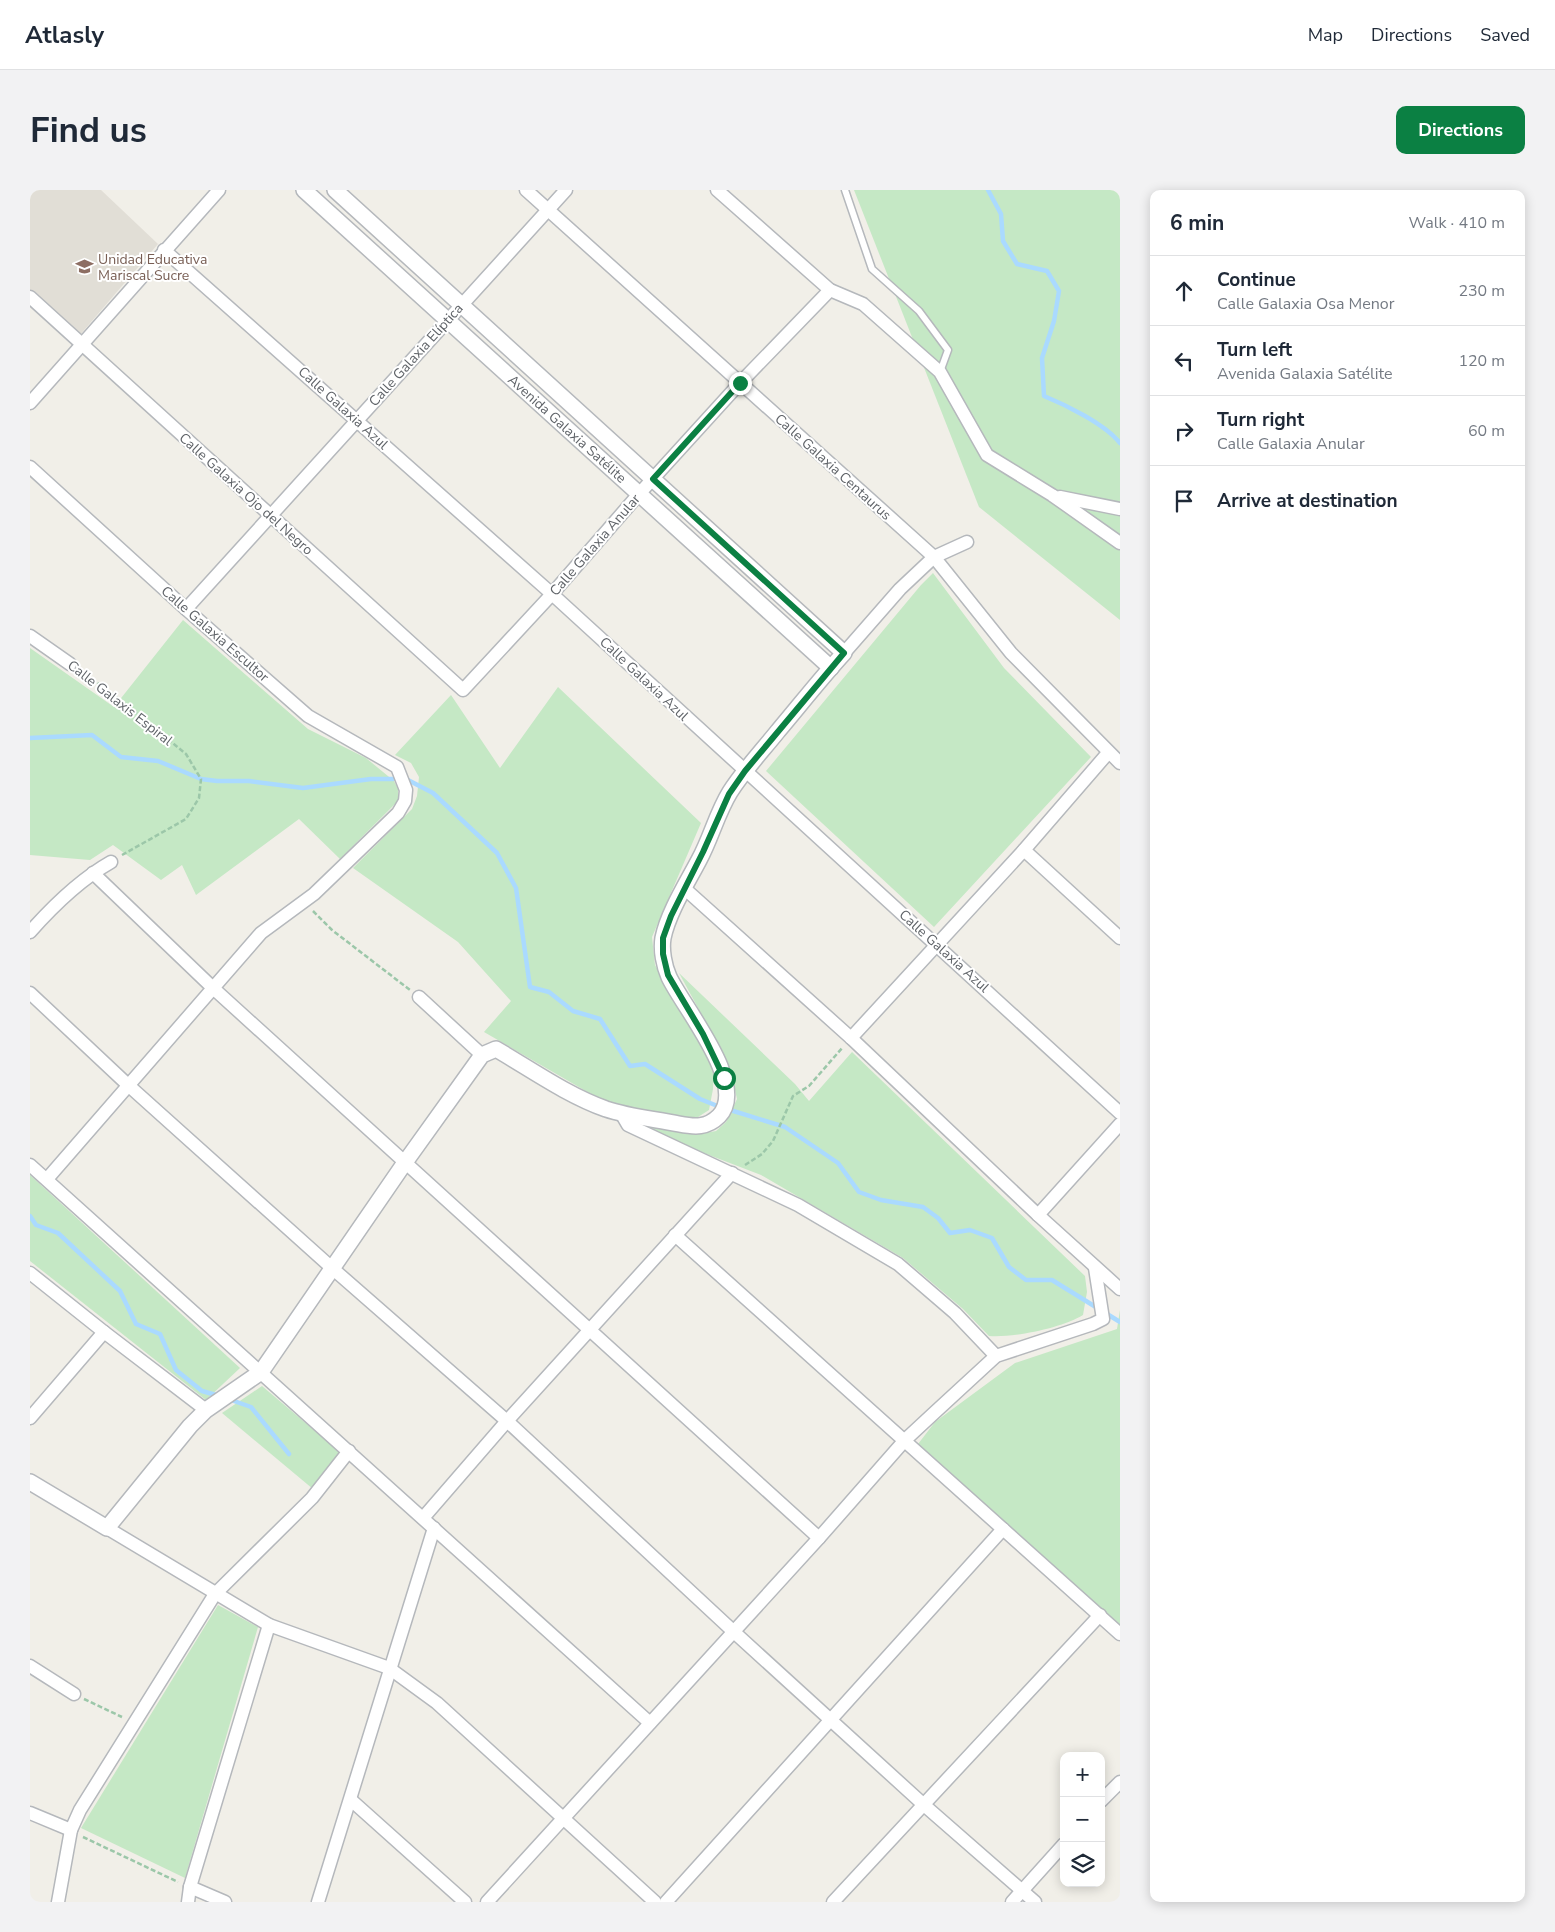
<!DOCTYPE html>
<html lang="en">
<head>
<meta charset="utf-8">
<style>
  body { margin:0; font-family:"Nunito Sans",sans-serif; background:#f2f2f3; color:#1f2937 }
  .controls { position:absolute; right:15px; bottom:15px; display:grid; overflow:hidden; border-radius:10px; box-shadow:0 2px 12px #0003 }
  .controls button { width:45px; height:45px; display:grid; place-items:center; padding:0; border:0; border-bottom:1px solid #e0e1e3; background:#fff; color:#1f2937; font:25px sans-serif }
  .stop { position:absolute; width:15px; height:15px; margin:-11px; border:4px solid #0b8043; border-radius:50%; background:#fff }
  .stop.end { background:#0b8043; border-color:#fff; box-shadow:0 1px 5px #0008 }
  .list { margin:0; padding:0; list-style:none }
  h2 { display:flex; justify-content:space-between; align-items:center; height:65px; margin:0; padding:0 20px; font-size:21px }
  h2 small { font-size:16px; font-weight:400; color:#747a83 }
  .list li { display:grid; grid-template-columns:32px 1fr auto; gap:15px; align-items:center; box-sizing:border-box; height:70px; padding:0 20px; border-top:1px solid #e0e1e3 }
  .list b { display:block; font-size:19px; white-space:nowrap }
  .list p { margin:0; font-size:16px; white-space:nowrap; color:#747a83 }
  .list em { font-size:16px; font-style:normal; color:#747a83 }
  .icon { flex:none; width:28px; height:28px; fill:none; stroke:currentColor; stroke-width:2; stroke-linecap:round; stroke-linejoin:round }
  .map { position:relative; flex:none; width:1090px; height:1712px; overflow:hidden; border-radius:10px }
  header { display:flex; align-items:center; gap:30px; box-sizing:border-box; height:70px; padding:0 25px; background:#fff; border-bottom:1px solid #e0e1e3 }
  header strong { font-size:24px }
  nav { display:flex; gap:28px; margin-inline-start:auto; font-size:18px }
  .intro { display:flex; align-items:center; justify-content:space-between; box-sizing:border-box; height:120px; padding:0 30px }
  h1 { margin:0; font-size:35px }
  .button { padding:12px 22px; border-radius:10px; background:#0b8043; color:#fff; font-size:18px; font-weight:700 }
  main { display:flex; gap:30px; padding:0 30px }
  aside { flex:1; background:#fff; border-radius:10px; box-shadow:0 2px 12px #0003 }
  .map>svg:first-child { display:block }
  .education { fill:#e1ded6 }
  .green { fill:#c5e8c5 }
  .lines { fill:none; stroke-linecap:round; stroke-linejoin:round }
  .stream { stroke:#aadaff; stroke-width:4.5 }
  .service-casing { stroke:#b5b8bc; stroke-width:9 }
  .minor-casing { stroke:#b5b8bc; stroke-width:15 }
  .tertiary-casing { stroke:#b5b8bc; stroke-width:18 }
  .path { stroke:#9cc7a9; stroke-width:2.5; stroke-dasharray:5 2.5; stroke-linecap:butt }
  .service { stroke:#fff; stroke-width:6 }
  .minor { stroke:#fff; stroke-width:12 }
  .tertiary { stroke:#fff; stroke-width:15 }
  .route { stroke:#0b8043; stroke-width:6 }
  .labels { text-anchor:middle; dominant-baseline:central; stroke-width:4; stroke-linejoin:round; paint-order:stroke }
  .education-label { font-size:14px; fill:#785e54; stroke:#fff; text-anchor:start }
  .street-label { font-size:14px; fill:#5f6368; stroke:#fff }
</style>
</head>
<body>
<header>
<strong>Atlasly</strong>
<nav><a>Map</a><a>Directions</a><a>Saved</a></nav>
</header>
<div class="intro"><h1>Find us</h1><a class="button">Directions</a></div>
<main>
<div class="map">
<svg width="1090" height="1712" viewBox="0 0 1090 1712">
  <rect width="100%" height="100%" fill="#f1efe8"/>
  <path class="education" d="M0 0H71L128 54 49 146 0 100Z"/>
  <g class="green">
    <path d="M824 0H1090V430L949 317Z"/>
    <path d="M903 383 974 478 1061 567 904 737 736 581 891 395Z"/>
    <path d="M153 430 278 539 336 568 364 591 368 599V611L310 669 269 629 166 705 152 675 131 690 83 655 60 670 0 665V458L84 517Z"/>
    <path d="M528 497 671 633 622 747 625 775 684 880 683 899 679 920 668 927 652 928 573 911 454 842 481 811 428 752 323 678 382 619 387 606 389 587 381 573 365 565 421 505 470 578Z"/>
    <path d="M649 783 765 894 779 911 822 862 1055 1086 1057 1102 1053 1125C1032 1138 983 1148 959 1146L933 1119 873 1068 731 985 666 960 611 934 670 944 686 941 696 932 707 909 703 891 686 851Z"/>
    <path d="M0 985 210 1178 176 1210 0 1071Z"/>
    <path d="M1090 1120V1435L888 1254 905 1232 985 1173 1087 1139Z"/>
    <path d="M232 1196 311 1263 283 1299 192 1223Z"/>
    <path d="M188 1415 228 1437 155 1688 51 1638Z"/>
  </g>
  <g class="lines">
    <g class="stream">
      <path d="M958 0 971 24 973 51 987 74 1017 81 1029 101 1024 131 1012 168 1014 206C1036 215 1075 234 1090 253"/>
      <path d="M0 548 62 545 91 567 128 571 171 589 187 591H219L273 598 341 589H363"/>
      <path d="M376 589 403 603 467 663 486 698 500 797 519 802 543 821 570 829 600 876 615 874 670 909 690 917"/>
      <path d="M697 919 755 937 808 973 829 1002 851 1010 893 1017 908 1028 920 1043 940 1040 962 1048 979 1077 996 1090H1022L1090 1132"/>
      <path d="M0 1026 6 1035 28 1043 90 1101 106 1134 130 1144 146 1180 172 1201 186 1205"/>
      <path d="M204 1211 221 1217 259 1264"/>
    </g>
    <defs>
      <path id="service" d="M815 0 842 79 889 121 918 160 910 182"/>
      <g id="minor">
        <path d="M496 0 904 367 981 463 1090 573"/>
        <path d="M687 0 800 100 833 114 910 182 957 265 1022 305 1090 353"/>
        <path d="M134 60 522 404 1090 923"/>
        <path d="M0 107 433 500 522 404 609 304 710 193 800 100"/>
        <path d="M0 213 189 0"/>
        <path d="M0 277 156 419 278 526 367 577 376 600 375 611 368 623 284 704 231 743 17 989"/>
        <path d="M1030 307 1090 319"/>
        <path d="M156 419 536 0"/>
        <path d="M0 446 40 474"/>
        <path d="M814 463 870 399 904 367 937 352"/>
        <path d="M994 660 1090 748"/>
        <path d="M63 683 183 798 789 1348"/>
        <path d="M654 698 821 848 1008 1025 1090 1099"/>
        <path d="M0 742C23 716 51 689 81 672"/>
        <path d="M0 803 98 895 302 1078 477 1231 704 1442 894 1615 1005 1712"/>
        <path d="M389 807 452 865"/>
        <path d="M821 848 994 660 1078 563"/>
        <path d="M591 923 598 935 768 1015 868 1074 925 1123 966 1166"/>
        <path d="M0 975 620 1533"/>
        <path d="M1008 1025 1090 934"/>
        <path d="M645 1045 1090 1444"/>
        <path d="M0 1083 74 1142 176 1220"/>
        <path d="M0 1228 74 1142"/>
        <path d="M393 1328 477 1231 702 983"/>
        <path d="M77 1338 239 1435 359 1478 407 1513 625 1712"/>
        <path d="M0 1476 44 1504"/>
        <path d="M321 1610 435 1712"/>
        <path d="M1071 1611 1090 1592"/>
        <path d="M0 1623 41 1640"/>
        <path d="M160 1697 195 1712"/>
        <path d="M28 1712 41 1640 50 1620 185 1404 282 1308 319 1261"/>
        <path d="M158 1712 160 1697 239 1435"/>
        <path d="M288 1712 404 1338"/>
        <path d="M457 1712 789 1348 875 1250 903 1224 966 1166 1063 1134 1073 1129 1065 1078"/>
        <path d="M636 1712 973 1339"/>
        <path d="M803 1712 1070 1425"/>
        <path d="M982 1712 1034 1654"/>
      </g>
      <g id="tertiary">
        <path d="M274 0 801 478"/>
        <path d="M0 1292 77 1338 160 1236 176 1220 231 1182 376 971 452 865 466 859C502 880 537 905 576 919 600 927 625 929 649 934 665 937 677 938 689 926 719 895 653 817 639 787 634 776 631 760 633 748 638 723 657 693 669 670 681 648 687 623 700 602 714 580 732 561 748 541 770 515 791 488 814 463L305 0"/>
      </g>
    </defs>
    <use href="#service" class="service-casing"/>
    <use href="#minor" class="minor-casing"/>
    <use href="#tertiary" class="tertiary-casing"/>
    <g class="path">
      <path d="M49 480 79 501 156 564 171 589 169 608 156 629 92 665"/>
      <path d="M283 721 302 740 380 800"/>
      <path d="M715 975 732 964 743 951 763 906 779 896 813 857"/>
      <path d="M54 1509 92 1527"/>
      <path d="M53 1647 148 1692"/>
    </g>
    <use href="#service" class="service"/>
    <use href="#minor" class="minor"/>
    <use href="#tertiary" class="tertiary"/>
  </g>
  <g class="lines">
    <path class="route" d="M694 888 673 844 638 785 633 764V748L641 726 673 662 699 604 715 581 814 463 623 289 710 193"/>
  </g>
  <defs>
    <symbol id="school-bare" viewBox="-9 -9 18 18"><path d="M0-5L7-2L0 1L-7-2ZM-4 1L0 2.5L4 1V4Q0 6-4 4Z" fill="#8d6e63" stroke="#fff" stroke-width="2.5" paint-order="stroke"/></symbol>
  </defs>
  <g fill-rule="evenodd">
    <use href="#school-bare" x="42" y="64" width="25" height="25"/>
  </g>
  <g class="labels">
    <g class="education-label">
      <text x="68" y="69">Unidad Educativa<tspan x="68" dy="16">Mariscal Sucre</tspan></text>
    </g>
    <g class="street-label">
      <text transform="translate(386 165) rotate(-48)">Calle Galaxia Elíptica</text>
      <text transform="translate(313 218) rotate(42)">Calle Galaxia Azul</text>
      <text transform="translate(537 239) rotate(42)">Avenida Galaxia Satélite</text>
      <text transform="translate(803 277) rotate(42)">Calle Galaxia Centaurus</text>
      <text transform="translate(216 304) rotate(42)">Calle Galaxia Ojo del Negro</text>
      <text transform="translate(565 355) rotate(-49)">Calle Galaxia Anular</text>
      <text transform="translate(185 444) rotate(41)">Calle Galaxia Escultor</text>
      <text transform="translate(614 489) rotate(43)">Calle Galaxia Azul</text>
      <text transform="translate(90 513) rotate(38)">Calle Galaxis Espiral</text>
      <text transform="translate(914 761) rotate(42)">Calle Galaxia Azul</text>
    </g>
  </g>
</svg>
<div class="controls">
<button>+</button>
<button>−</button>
<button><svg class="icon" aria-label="layers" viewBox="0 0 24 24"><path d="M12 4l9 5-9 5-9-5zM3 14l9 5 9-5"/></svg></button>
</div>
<div class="stop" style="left:694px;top:888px"></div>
<div class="stop end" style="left:710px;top:193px"></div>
</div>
<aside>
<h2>6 min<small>Walk · 410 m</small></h2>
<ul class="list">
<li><svg class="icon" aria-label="ahead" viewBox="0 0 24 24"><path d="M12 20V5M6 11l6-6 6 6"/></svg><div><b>Continue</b><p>Calle Galaxia Osa Menor</p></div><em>230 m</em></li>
<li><svg class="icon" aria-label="left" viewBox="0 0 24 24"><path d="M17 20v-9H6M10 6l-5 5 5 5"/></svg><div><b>Turn left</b><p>Avenida Galaxia Satélite</p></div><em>120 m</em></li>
<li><svg class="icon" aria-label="right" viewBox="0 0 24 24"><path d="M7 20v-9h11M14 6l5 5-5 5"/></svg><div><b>Turn right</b><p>Calle Galaxia Anular</p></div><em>60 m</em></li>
<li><svg class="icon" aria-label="arrive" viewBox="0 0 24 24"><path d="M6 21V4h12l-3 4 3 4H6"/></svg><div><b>Arrive at destination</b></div></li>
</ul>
</aside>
</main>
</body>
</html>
